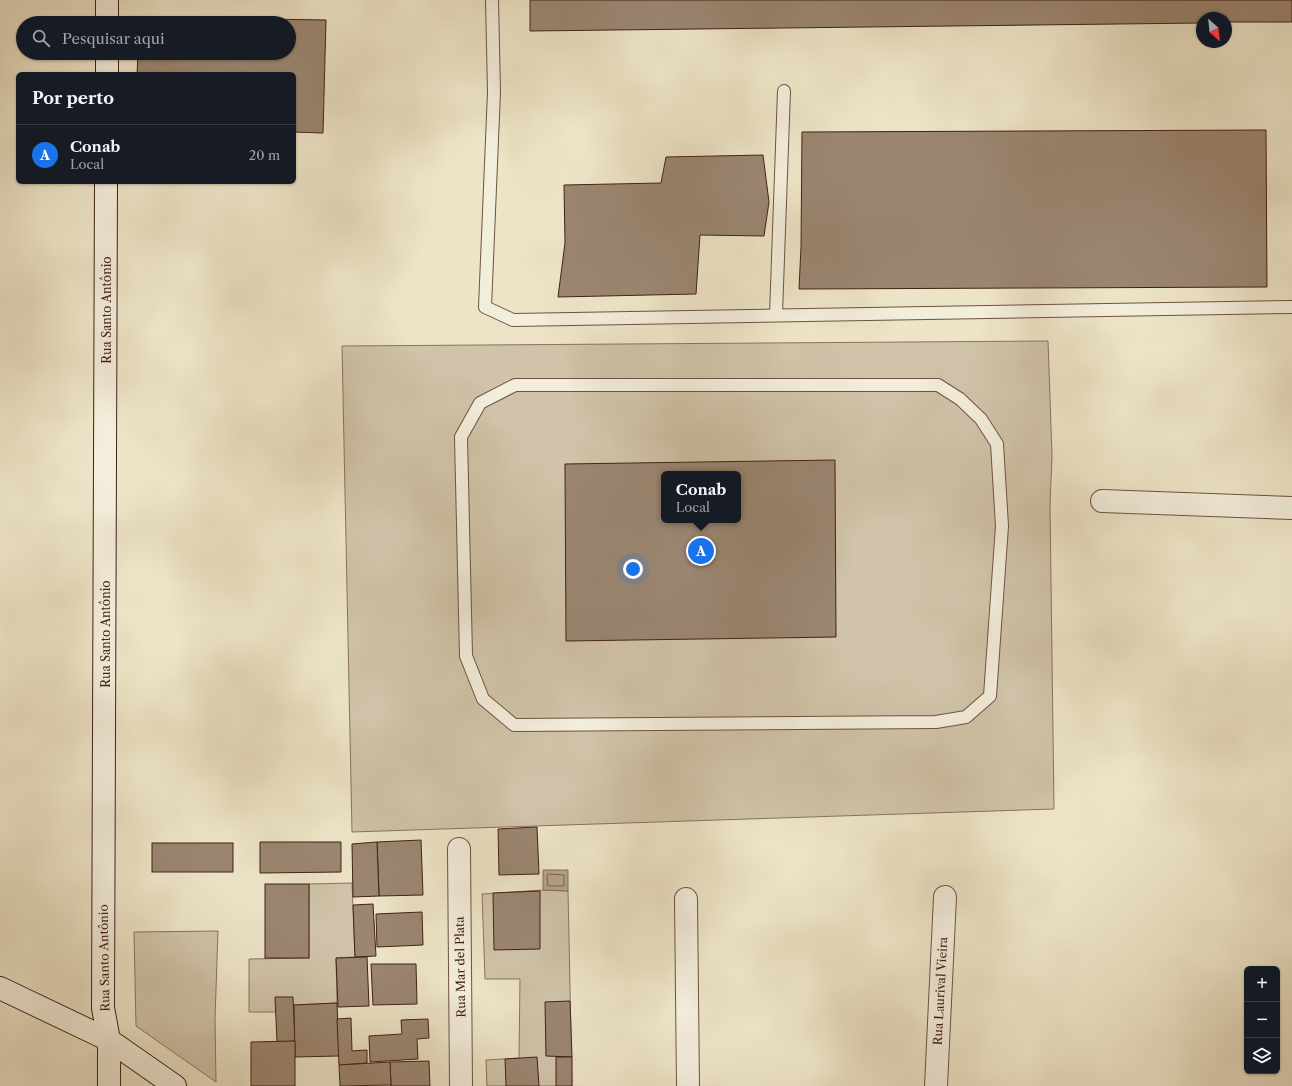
<!DOCTYPE html>
<html lang="pt">
<head>
<meta charset="utf-8">
<style>
  body { margin:0; font-family:"Libre Caslon Text",serif; background:#242831; color:#f1f3f6 }
  .controls { position:absolute; right:12px; bottom:12px; display:grid; overflow:hidden; border-radius:6px; box-shadow:0 1px 3px #0004 }
  .controls button { width:36px; height:36px; display:grid; place-items:center; padding:0; border:0; border-bottom:1px solid #363941; background:#171b24; color:#f1f3f6; font:20px sans-serif }
  .compass { position:absolute; left:1196px; top:12px; width:36px; height:36px; border-radius:50%; background:#171b24; box-shadow:0 1px 3px #0004; rotate:153deg }
  .you { position:absolute; left:633px; top:569px; width:14px; height:14px; margin:-10px; border:3px solid #fff; border-radius:50%; background:#1a73e8; box-shadow:0 0 0 6px #1a73e833 }
  .badge { display:grid; place-items:center; width:26px; height:26px; border-radius:50%; background:#1a73e8; color:#fff; font-size:13px; font-weight:700 }
  .pin { position:absolute; translate:-50% -50%; border:2px solid #fff; box-shadow:0 1px 4px #0006 }
  .popup { position:absolute; left:661px; top:471px; width:80px; height:52px; box-sizing:border-box; display:grid; place-content:center; border-radius:6px; background:#171b24; filter:drop-shadow(0 1px 3px #0005); font-size:13px; white-space:nowrap; color:#9ea1a6 }
  .popup b { font-size:15px; color:#f1f3f6 }
  .popup::after { content:''; position:absolute; left:50%; top:100%; margin-left:-8px; border:8px solid transparent; border-top-color:#171b24 }
  .list { margin:0; padding:0; list-style:none }
  h2 { display:flex; justify-content:space-between; align-items:center; height:52px; margin:0; padding:0 16px; font-size:17px }
  h2 small { font-size:13px; font-weight:400; color:#9ea1a6 }
  .list li { display:grid; grid-template-columns:26px 1fr auto; gap:12px; align-items:center; box-sizing:border-box; height:60px; padding:0 16px; border-top:1px solid #363941 }
  .list b { display:block; font-size:15px; white-space:nowrap }
  .list p { margin:0; font-size:13px; white-space:nowrap; color:#9ea1a6 }
  .list em { font-size:13px; font-style:normal; color:#9ea1a6 }
  .icon { flex:none; width:22px; height:22px; fill:none; stroke:currentColor; stroke-width:2; stroke-linecap:round; stroke-linejoin:round }
  .map { position:relative; flex:none; width:1292px; height:1086px; overflow:hidden }
  .search { position:absolute; background:#171b24; box-shadow:0 1px 3px #0004; left:16px; top:16px; width:280px; height:44px; display:flex; align-items:center; gap:10px; box-sizing:border-box; padding:0 14px; border-radius:22px; color:#9ea1a6; font-size:15px }
  .panel { position:absolute; background:#171b24; box-shadow:0 1px 3px #0004; left:16px; top:72px; width:280px; height:112px; border-radius:6px }
  .map>svg:first-child { display:block }
  .green { fill:#d0c3a9; stroke:#897260; fill-rule:evenodd }
  .water { fill:#b3a28b; stroke:#866e5c }
  .lines { fill:none; stroke-linecap:round; stroke-linejoin:round }
  .shore { stroke:#7a6250; stroke-width:1 }
  .building { fill:#9b8672; stroke:#422116; fill-rule:evenodd }
  .lane-casing { stroke:#6d5242; stroke-width:14 }
  .street-casing { stroke:#6d5242; stroke-width:24 }
  .secondary-casing { stroke:#422116; stroke-width:24 }
  .lane { stroke:#f3eddb; stroke-width:12 }
  .street { stroke:#f3eddb; stroke-width:22 }
  .secondary { stroke:#f3eddb; stroke-width:22 }
  .labels { text-anchor:middle; dominant-baseline:central; stroke-width:3.5; stroke-linejoin:round; paint-order:stroke }
  .street-label { font-size:12px; fill:#422116; stroke:#f3eddb }
</style>
</head>
<body>
<div class="map">
<svg width="1292" height="1086" viewBox="0 0 1292 1086">
  <rect width="100%" height="100%" fill="#ede4c7"/>
  <filter id="stains"><feTurbulence type="fractalNoise" baseFrequency=".005" numOctaves="4"/><feColorMatrix values="0 0 0 0 .2 0 0 0 0 .09 0 0 0 0 .02 0 0 0 .5 -.17"/></filter>
  <radialGradient id="worn" r=".72"><stop offset=".6" stop-color="#630" stop-opacity="0"/><stop offset="1" stop-color="#630" stop-opacity=".3"/></radialGradient>
  <g class="green">
    <path d="M1048 341 1052 456 1050 504 1054 809 352 832 342 346ZM664 474H738V520H664Z"/>
    <path d="M352 883 355 957 336 958 337 1003 294 1005V1012H249V959L309 958V884Z"/>
    <path d="M543 890 568 891 572 1086H487L486 1060 519 1058 520 979H485L482 894Z"/>
    <path d="M218 931 215 1019 216 1082 136 1026 134 932Z"/>
  </g>
  <path class="water" d="M543 870H568V891L543 890Z"/>
  <g class="lines">
    <path class="shore" d="M549 874 564 875V886H548L547 876Z"/>
  </g>
  <g class="building">
    <path d="M530 0H1292V22H1226V18H1202V23L530 31Z"/>
    <path d="M139 17 326 20 323 133 294 132V74H137L138 53H289V23H138Z"/>
    <path d="M1266 130 1267 287 799 289 801 247 802 132Z"/>
    <path d="M763 155 769 202 764 236 700 235 696 294 558 297 565 243 564 185 661 183 666 157Z"/>
    <path d="M835 460 836 637 566 641 565 464ZM664 474H738V520H664Z"/>
    <path d="M537 827 539 874 499 875 498 829Z"/>
    <path d="M421 840 423 895 379 896 377 842Z"/>
    <path d="M260 842H341V872L260 873Z"/>
    <path d="M377 842 379 896 353 897 352 844Z"/>
    <rect x="152" y="843" width="81" height="29"/>
    <rect x="265" y="884" width="44" height="74"/>
    <path d="M540 891V949L494 950 493 893Z"/>
    <path d="M373 904 376 956 355 957 353 905Z"/>
    <path d="M422 912 423 945 377 947 376 914Z"/>
    <path d="M367 957 369 1006 338 1007 336 958Z"/>
    <path d="M371 964H416L417 1004 373 1005Z"/>
    <path d="M275 997H293L295 1041 277 1042Z"/>
    <path d="M570 1001 572 1057 546 1056 545 1002Z"/>
    <path d="M337 1003 339 1056 295 1057 294 1005Z"/>
    <path d="M351 1018 352 1051 367 1050V1063L339 1065 337 1019Z"/>
    <path d="M428 1019 429 1038 417 1039 418 1059 370 1062 369 1036 402 1034 401 1020Z"/>
    <path d="M295 1041V1086H251V1042Z"/>
    <path d="M537 1057 539 1086H506L505 1059Z"/>
    <rect x="556" y="1057" width="16" height="29"/>
    <path d="M429 1061 430 1086H391L390 1062Z"/>
    <path d="M390 1062 391 1085 340 1086 339 1065Z"/>
  </g>
  <g class="lines">
    <defs>
      <g id="lane">
        <path d="M492 0 494 92 485 307 513 320 1292 307"/>
        <path d="M776 314 784 91"/>
        <path d="M515 385H938L960 399 981 419 997 444 1002 526 990 696 966 717 936 722 514 725 483 699 466 656 461 437 480 403Z"/>
      </g>
      <g id="street">
        <path d="M1102 501 1292 508"/>
        <path d="M459 849 461 1086"/>
        <path d="M686 899 688 1086"/>
        <path d="M936 1086 945 897"/>
      </g>
      <g id="secondary">
        <path d="M107 23V0"/>
        <path d="M107 74V53"/>
        <path d="M106 182 103 1008 109 1040V1086"/>
        <path d="M0 988 109 1040 175 1086"/>
      </g>
    </defs>
    <use href="#lane" class="lane-casing"/>
    <use href="#street" class="street-casing"/>
    <use href="#secondary" class="secondary-casing"/>
    <use href="#lane" class="lane"/>
    <use href="#street" class="street"/>
    <use href="#secondary" class="secondary"/>
  </g>
  <g class="labels">
    <g class="street-label">
      <text transform="translate(106 310) rotate(-90)">Rua Santo Antônio</text>
      <text transform="translate(105 634) rotate(-90)">Rua Santo Antônio</text>
      <text transform="translate(104 958) rotate(-91)">Rua Santo Antônio</text>
      <text transform="translate(460 967) rotate(-91)">Rua Mar del Plata</text>
      <text transform="translate(940 991) rotate(-87)">Rua Laurival Vieira</text>
    </g>
  </g>
  <rect width="100%" height="100%" filter="url(#stains)"/>
  <rect width="100%" height="100%" fill="url(#worn)"/>
</svg>
<div class="controls">
<button>+</button>
<button>−</button>
<button><svg class="icon" aria-label="layers" viewBox="0 0 24 24"><path d="M12 4l9 5-9 5-9-5zM3 14l9 5 9-5"/></svg></button>
</div>
<svg class="compass" viewBox="-18 -18 36 36"><path d="M0-13l5 13h-10z" fill="#e53935"/><path d="M0 13l5-13h-10z" fill="#9ea1a6"/></svg>
<div class="you"></div>
<div class="pin badge" style="left:701px;top:551px">A</div>
<div class="popup"><b>Conab</b>Local</div>
<div class="search"><svg class="icon" aria-label="search" viewBox="0 0 24 24"><circle cx="10" cy="10" r="6"/><path d="M15 15l6 6"/></svg>Pesquisar aqui</div>
<section class="panel">
<h2>Por perto<small></small></h2>
<ul class="list">
<li><span class="badge">A</span><div><b>Conab</b><p>Local</p></div><em>20 m</em></li>
</ul>
</section>
</div>
</body>
</html>
